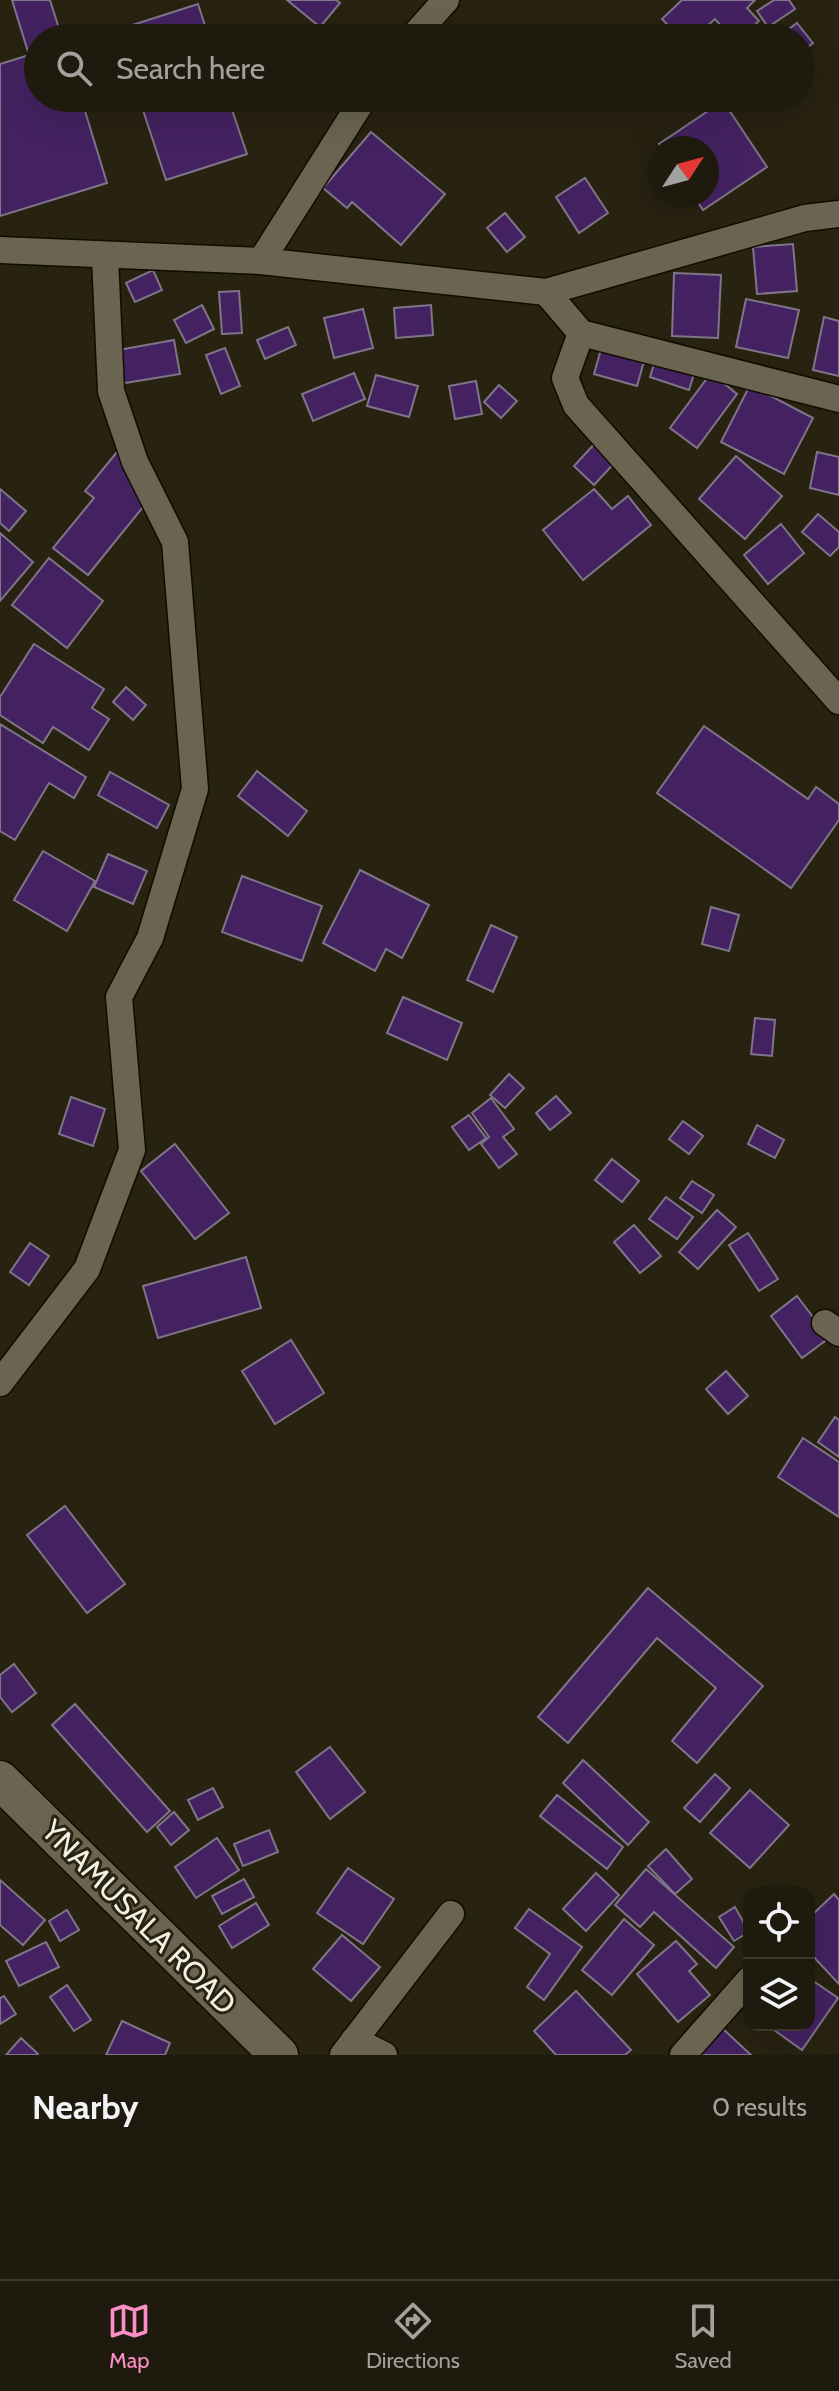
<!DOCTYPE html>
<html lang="en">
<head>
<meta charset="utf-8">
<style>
  body { margin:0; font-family:Cabin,sans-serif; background:#262316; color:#f1f3f6 }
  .controls { position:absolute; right:24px; bottom:24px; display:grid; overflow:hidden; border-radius:16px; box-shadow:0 8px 32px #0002 }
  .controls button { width:72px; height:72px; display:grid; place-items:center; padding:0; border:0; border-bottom:2px solid #3c382e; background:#1e1a0d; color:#f1f3f6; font:40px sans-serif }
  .compass { position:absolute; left:647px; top:136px; width:72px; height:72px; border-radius:50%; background:#1e1a0d; box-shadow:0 8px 32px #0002; rotate:54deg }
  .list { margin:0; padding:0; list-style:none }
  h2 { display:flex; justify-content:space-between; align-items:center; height:104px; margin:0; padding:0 32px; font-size:34px }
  h2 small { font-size:26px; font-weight:400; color:#a1a19d }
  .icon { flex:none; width:44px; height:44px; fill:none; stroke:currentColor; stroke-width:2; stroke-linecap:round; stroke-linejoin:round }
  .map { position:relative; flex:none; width:839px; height:2055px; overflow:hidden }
  .search { position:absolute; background:#1e1a0d; box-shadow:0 8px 32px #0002; left:24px; right:24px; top:24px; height:88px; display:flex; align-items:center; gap:20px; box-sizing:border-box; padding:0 28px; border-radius:44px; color:#a1a19d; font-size:30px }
  .sheet { height:224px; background:#1e1a0d }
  nav { display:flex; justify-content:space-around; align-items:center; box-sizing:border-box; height:112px; border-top:2px solid #3c382e; background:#1e1a0d; font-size:22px; color:#a1a19d }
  nav a { display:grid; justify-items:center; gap:4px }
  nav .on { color:#fb8fc5 }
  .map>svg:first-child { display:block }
  .building { fill:#442261; stroke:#7e7588; stroke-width:2 }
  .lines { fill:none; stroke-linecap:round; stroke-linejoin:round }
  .street-casing { stroke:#110c00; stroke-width:29 }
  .secondary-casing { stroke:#110c00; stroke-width:41 }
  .street { stroke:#6a6450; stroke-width:26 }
  .secondary { stroke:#6a6450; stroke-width:38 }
  .labels { text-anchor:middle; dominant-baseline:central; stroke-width:6; stroke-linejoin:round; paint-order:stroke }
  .street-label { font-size:30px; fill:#f4f0e5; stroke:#282211 }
</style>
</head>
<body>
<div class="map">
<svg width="839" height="2055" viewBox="0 0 839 2055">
  <rect width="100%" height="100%" fill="#282211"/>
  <g class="building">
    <path d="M12 0H50L62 38H38V98H81L107 183 0 216V64L29 55Z"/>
    <path d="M287 0H336L340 3 320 27Z"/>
    <path d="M682 0H755L747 8 759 21 741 38H732L715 19 694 38H680L662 19Z"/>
    <path d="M774 0H789L795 9 768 27 757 11Z"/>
    <path d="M198 4 209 38H120L117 30Z"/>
    <path d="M797 23 813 43 801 52V38H777Z"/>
    <path d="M139 98H228L247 154 166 180Z"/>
    <path d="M723 101 767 167 703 210 694 196H707V148H662L659 144Z"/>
    <path d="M371 132 445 194 401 245 352 202 347 208 323 188Z"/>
    <path d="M585 178 608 213 579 233 556 197Z"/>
    <path d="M505 213 525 237 507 252 487 228Z"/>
    <path d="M793 244 797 291 757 294 753 247Z"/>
    <path d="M153 270 162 290 135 302 126 283Z"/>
    <path d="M674 273 721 275 718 338 672 336Z"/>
    <path d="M239 291 242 333 222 334 219 292Z"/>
    <path d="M746 299 799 310 788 358 736 347Z"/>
    <path d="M202 305 214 329 186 343 174 320Z"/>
    <path d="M431 305 433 335 396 338 394 308Z"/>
    <path d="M363 309 373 348 334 358 324 318Z"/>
    <path d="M824 317 839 321V376L813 370Z"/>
    <path d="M288 327 296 345 265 359 257 340Z"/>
    <path d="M605 335 648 347 637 386 594 374Z"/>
    <path d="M174 340 180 374 119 384 113 351Z"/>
    <path d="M225 348 240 386 221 394 206 355Z"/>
    <path d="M659 348 698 361 689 390 650 377Z"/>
    <path d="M354 373 365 399 313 421 302 394Z"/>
    <path d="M711 373 737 394 697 448 670 428Z"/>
    <path d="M376 375 418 386 409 417 367 406Z"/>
    <path d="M476 381 482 414 455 419 449 386Z"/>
    <path d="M499 385 517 401 501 418 484 402Z"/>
    <path d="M750 385 813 418 784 474 721 442Z"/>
    <path d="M598 440 618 459 594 485 574 466Z"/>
    <path d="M117 452 160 486 88 575 53 548 94 498 85 491Z"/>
    <path d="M817 452 839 457V495L810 488Z"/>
    <path d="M736 456 782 496 745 539 699 499Z"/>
    <path d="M0 489 26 511 9 531 0 523Z"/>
    <path d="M594 489 612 509 628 496 651 525 583 580 543 530Z"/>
    <path d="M818 514 839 532V547L830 556 802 532Z"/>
    <path d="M781 524 804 553 768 584 744 555Z"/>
    <path d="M0 533 33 562 0 601Z"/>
    <path d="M49 558 103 601 67 648 12 605Z"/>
    <path d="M34 644 104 689 92 708 109 719 89 750 53 727 43 743 0 715V697Z"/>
    <path d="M126 687 146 705 133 720 113 702Z"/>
    <path d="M0 724 86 777 74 798 49 783 15 840 0 831Z"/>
    <path d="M704 726 808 799 816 787 839 804V820L791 888 657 793Z"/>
    <path d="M257 771 307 811 288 836 238 796Z"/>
    <path d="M110 772 169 805 157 828 98 795Z"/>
    <path d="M43 851 95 881 67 931 14 900Z"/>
    <path d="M108 854 147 871 133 904 94 887Z"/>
    <path d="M360 870 429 905 402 958 386 949 375 971 323 943Z"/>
    <path d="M242 876 322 906 302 961 222 932Z"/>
    <path d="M711 907 739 915 729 951 702 944Z"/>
    <path d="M491 925 517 937 493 992 467 980Z"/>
    <path d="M403 997 462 1023 447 1060 387 1033Z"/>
    <path d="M755 1018 775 1020 772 1056 751 1054Z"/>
    <path d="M509 1074 524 1088 505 1108 490 1095Z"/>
    <path d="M556 1096 571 1113 550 1130 536 1113Z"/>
    <path d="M71 1097 105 1109 93 1146 59 1134Z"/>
    <path d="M491 1098 514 1129 503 1137 517 1154 499 1168 481 1144 489 1137 472 1113Z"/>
    <path d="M469 1115 486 1138 469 1150 452 1127Z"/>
    <path d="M683 1121 703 1136 689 1154 669 1139Z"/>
    <path d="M757 1125 784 1140 775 1158 748 1144Z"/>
    <path d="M175 1144 229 1213 195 1239 141 1171Z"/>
    <path d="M612 1159 639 1181 622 1202 595 1180Z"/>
    <path d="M692 1181 714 1195 702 1213 680 1198Z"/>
    <path d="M666 1197 693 1217 677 1239 649 1219Z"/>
    <path d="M717 1210 736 1227 698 1269 679 1252Z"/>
    <path d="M634 1225 661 1256 640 1273 614 1242Z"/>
    <path d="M748 1233 778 1279 759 1291 729 1245Z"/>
    <path d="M30 1243 49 1256 29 1285 10 1272Z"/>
    <path d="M246 1257 261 1308 158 1338 143 1286Z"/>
    <path d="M797 1296 829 1338 802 1358 771 1316Z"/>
    <path d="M291 1340 324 1393 275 1424 242 1371Z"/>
    <path d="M726 1371 748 1396 728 1414 706 1389Z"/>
    <path d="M835 1417 839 1420V1457L818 1442Z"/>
    <path d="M803 1438 839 1462V1517L778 1477Z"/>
    <path d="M65 1506 125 1584 87 1613 27 1535Z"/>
    <path d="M648 1588 763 1686 697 1763 672 1741 716 1688 657 1638 568 1743 538 1717Z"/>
    <path d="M14 1664 36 1693 12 1712 0 1697V1675Z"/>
    <path d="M75 1704 170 1811 147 1832 52 1725Z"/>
    <path d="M330 1747 365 1792 330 1819 296 1772Z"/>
    <path d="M583 1760 649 1822 628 1845 563 1783Z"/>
    <path d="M715 1774 730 1788 700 1822 684 1808Z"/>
    <path d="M213 1788 223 1807 198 1820 188 1800Z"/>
    <path d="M750 1790 789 1825 750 1868 710 1833Z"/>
    <path d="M557 1795 623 1847 607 1869 540 1816Z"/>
    <path d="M174 1812 189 1830 171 1845 157 1827Z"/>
    <path d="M269 1830 278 1852 243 1866 234 1844Z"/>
    <path d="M217 1838 239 1870 196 1898 175 1867Z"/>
    <path d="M666 1849 692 1879 675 1894 648 1866Z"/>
    <path d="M348 1868 394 1899 363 1944 317 1913Z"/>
    <path d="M646 1869 734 1947 716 1968 654 1912 640 1927 615 1905Z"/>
    <path d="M596 1873 619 1895 586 1931 563 1909Z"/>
    <path d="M244 1879 254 1897 222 1914 212 1896Z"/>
    <path d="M0 1880 45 1920 23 1945 0 1925Z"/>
    <path d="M834 1894 839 1900V1984L809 1952V1918Z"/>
    <path d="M256 1903 269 1925 232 1948 219 1926Z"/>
    <path d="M735 1907 749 1932 734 1941 719 1917Z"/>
    <path d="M529 1909 582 1947 544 2000 527 1987 550 1954 515 1928Z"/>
    <path d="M67 1910 79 1930 60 1941 49 1921Z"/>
    <path d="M624 1919 654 1945 612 1995 582 1970Z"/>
    <path d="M342 1935 380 1967 351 2001 313 1969Z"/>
    <path d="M676 1941 697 1964 689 1971 710 1995 678 2022 637 1974Z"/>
    <path d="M46 1942 59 1967 19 1986 6 1961Z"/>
    <path d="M809 1978 838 1998 802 2050 767 2025H809Z"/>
    <path d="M67 1985 91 2020 74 2031 50 1997Z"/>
    <path d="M576 1991 631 2050 625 2055H556L534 2031Z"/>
    <path d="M4 1996 16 2014 0 2024V1998Z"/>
    <path d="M122 2021 170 2043 165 2055H106Z"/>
    <path d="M721 2027 751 2055H695Z"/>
    <path d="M21 2038 38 2054 37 2055H6Z"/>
  </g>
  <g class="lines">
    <defs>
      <g id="street">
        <path d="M412 38 446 0"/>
        <path d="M0 250 261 261 546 292 805 218 839 214"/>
        <path d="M261 261 364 98"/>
        <path d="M546 292 581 333 839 399"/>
        <path d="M581 333 565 378 576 405 839 701"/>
        <path d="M825 1323 839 1333"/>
        <path d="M0 1383 87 1269 132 1150 119 997 150 938 195 789 175 542 135 462 111 391 105 257"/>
        <path d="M354 2040 384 2055"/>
        <path d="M343 2055 451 1914"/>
        <path d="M683 2055 749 1980"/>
      </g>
      <path id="secondary" d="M0 1780 279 2055"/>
    </defs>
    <use href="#street" class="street-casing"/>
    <use href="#secondary" class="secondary-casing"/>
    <use href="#street" class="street"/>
    <use href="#secondary" class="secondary"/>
  </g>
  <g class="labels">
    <g class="street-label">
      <text transform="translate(139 1917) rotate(45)">YNAMUSALA ROAD</text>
    </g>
  </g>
</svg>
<div class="controls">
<button><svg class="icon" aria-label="locate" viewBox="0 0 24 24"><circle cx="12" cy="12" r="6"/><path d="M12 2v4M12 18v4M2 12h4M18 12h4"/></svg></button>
<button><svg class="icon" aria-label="layers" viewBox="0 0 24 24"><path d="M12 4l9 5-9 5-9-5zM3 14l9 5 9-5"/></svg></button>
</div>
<svg class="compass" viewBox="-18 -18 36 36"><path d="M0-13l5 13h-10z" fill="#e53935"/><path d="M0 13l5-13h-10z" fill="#a1a19d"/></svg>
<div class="search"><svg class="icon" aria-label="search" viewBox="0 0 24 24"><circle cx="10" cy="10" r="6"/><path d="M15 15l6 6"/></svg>Search here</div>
</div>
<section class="sheet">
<h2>Nearby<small>0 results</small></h2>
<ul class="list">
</ul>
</section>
<nav>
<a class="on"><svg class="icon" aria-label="map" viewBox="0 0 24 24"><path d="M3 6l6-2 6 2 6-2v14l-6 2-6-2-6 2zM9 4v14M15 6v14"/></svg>Map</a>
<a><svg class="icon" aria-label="directions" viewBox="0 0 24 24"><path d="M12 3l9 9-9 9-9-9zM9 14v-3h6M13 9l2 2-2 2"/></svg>Directions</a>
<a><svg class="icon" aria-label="saved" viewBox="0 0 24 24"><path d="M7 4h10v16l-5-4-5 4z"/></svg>Saved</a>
</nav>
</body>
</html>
